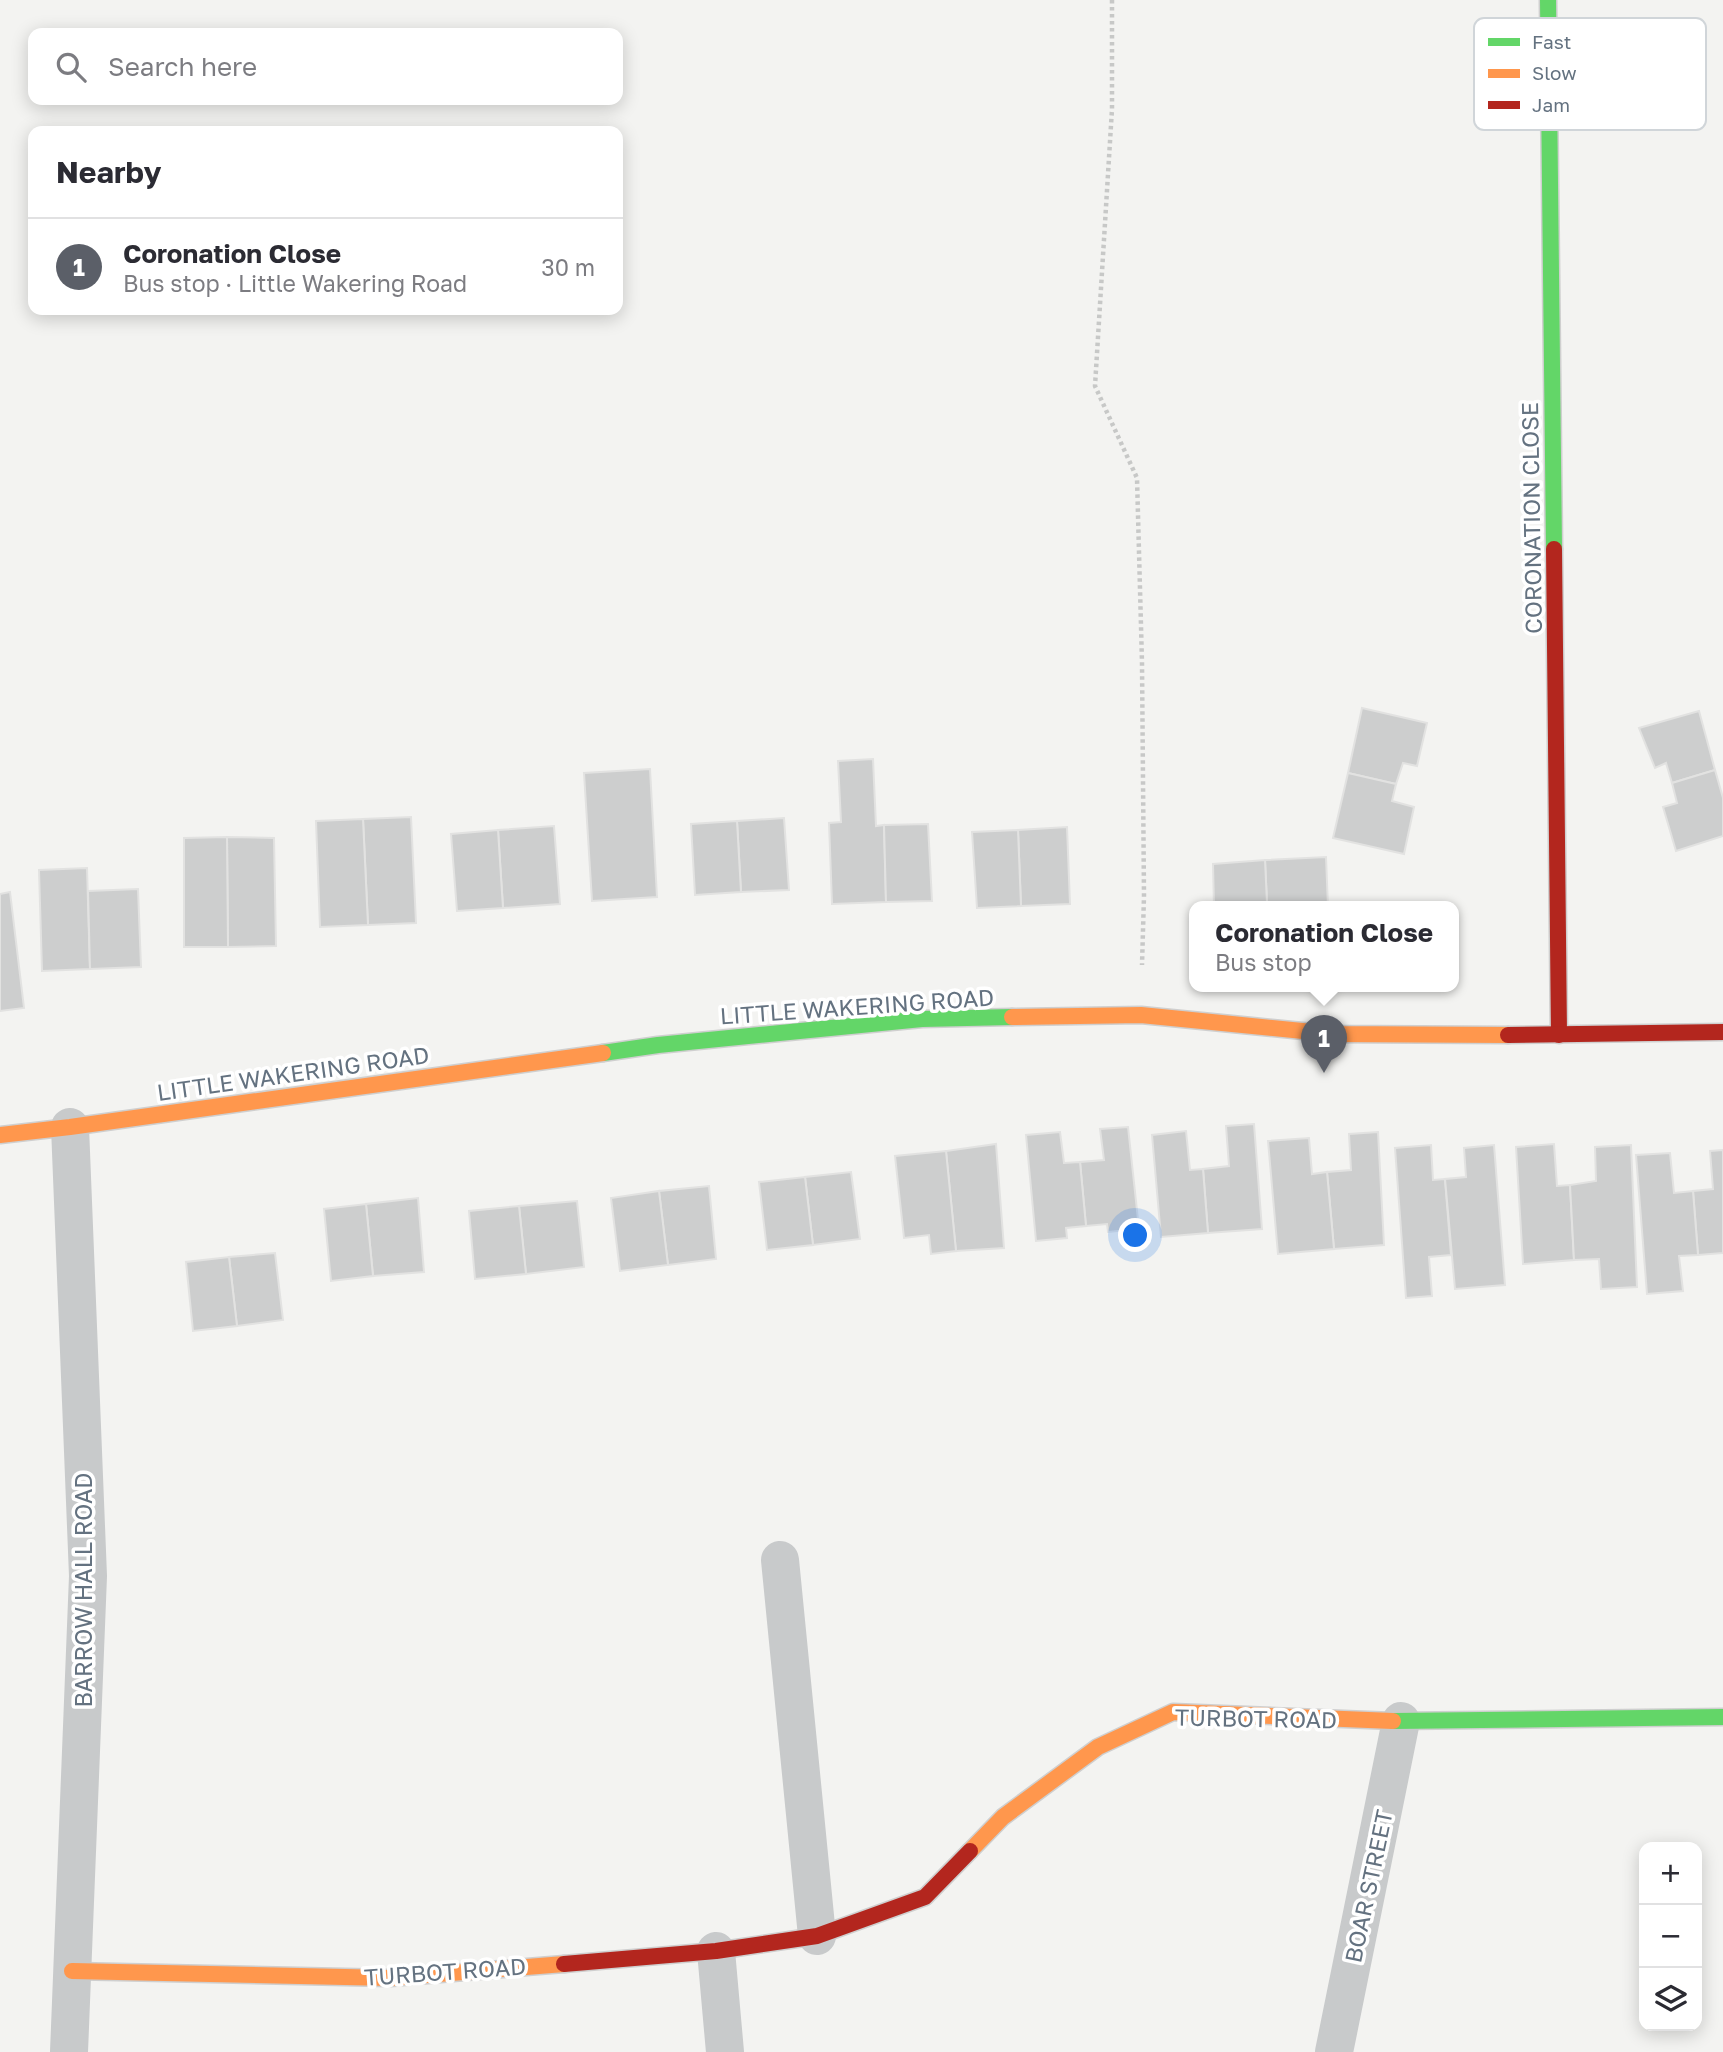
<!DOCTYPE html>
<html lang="en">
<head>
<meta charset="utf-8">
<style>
  body { margin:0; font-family:"Golos Text",sans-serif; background:#f2f2f3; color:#2b2b33 }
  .controls { position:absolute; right:21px; bottom:21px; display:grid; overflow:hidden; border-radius:14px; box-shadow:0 4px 18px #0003 }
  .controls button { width:63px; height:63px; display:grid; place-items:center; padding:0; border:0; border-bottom:2px solid #e1e1e2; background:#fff; color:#2b2b33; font:35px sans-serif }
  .you { position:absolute; left:1136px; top:1236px; width:24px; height:24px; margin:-18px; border:5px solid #fff; border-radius:50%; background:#1a73e8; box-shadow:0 0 0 10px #1a73e833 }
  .badge { display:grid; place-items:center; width:46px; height:46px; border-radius:50%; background:#5b5f68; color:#fff; font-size:23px; font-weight:700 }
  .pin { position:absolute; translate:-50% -58px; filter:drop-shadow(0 2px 4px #0008) }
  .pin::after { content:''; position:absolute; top:37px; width:24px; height:21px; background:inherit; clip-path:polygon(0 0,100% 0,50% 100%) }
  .popup { position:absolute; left:1189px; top:901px; width:270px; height:91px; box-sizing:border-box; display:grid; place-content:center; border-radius:14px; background:#fff; filter:drop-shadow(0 2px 5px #0005); font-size:23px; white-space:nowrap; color:#7c7c81 }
  .popup b { font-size:26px; color:#2b2b33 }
  .popup::after { content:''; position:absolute; left:50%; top:100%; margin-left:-14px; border:14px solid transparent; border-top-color:#fff }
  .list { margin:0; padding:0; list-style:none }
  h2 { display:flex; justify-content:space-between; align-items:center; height:91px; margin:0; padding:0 28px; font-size:30px }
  h2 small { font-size:23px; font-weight:400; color:#7c7c81 }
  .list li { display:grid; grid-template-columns:46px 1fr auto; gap:21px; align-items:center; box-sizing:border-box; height:98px; padding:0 28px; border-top:2px solid #e1e1e2 }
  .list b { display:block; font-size:26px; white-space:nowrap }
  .list p { margin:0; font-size:23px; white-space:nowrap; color:#7c7c81 }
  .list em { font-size:23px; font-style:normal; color:#7c7c81 }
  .icon { flex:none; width:38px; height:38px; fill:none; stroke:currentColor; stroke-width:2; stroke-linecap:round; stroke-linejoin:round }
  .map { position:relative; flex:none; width:1723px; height:2052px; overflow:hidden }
  .search { position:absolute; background:#fff; box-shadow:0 4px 18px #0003; left:28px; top:28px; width:595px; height:77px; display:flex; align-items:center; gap:18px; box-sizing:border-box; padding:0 24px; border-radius:14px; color:#7c7c81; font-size:26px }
  .panel { position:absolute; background:#fff; box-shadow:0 4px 18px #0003; left:28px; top:126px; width:595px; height:189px; border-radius:14px }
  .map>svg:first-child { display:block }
  .building { fill:#cdcece; stroke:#e2e2e1; stroke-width:2 }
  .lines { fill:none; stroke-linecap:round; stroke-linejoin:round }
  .fast-casing { stroke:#cfcfcf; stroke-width:19 }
  .slow-casing { stroke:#cfcfcf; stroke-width:19 }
  .jam-casing { stroke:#cfcfcf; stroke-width:19 }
  .path { stroke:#c7c8c7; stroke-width:4.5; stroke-dasharray:3.5 3.5; stroke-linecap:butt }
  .street { stroke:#c8cacb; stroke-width:38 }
  .fast { stroke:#63d668; stroke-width:16 }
  .slow { stroke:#ff974d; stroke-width:16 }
  .jam { stroke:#b3261e; stroke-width:16 }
  .labels { text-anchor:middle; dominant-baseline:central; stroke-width:7; stroke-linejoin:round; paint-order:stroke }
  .street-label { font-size:23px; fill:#647280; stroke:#fff }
  .key { fill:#fff; stroke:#d0d5d9; stroke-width:2 }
  .key-label { font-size:19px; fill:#647280 }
</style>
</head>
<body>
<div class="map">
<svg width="1723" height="2052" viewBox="0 0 1723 2052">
  <rect width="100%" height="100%" fill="#f3f3f1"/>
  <g class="building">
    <path d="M1362 708 1427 723 1417 766 1403 763 1396 784 1348 773Z"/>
    <path d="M1699 711 1715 770 1672 783 1666 763 1655 768 1639 728Z"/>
    <path d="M873 759 876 826 884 825 886 902 832 904 829 823 841 822 838 761Z"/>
    <path d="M650 769 657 897 592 901 584 773Z"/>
    <path d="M1715 770 1723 798V836L1676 851 1663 807 1677 803 1672 783Z"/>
    <path d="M1348 773 1396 784 1392 801 1414 807 1404 854 1333 838Z"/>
    <path d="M411 817 416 923 368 925 363 819Z"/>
    <path d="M784 818 789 890 741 892 737 821Z"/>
    <path d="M363 819 368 925 320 927 316 821Z"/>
    <path d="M737 821 741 892 695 895 691 824Z"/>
    <path d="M928 824 932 901 886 902 884 825Z"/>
    <path d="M554 826 560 904 503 908 498 830Z"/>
    <path d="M1067 827 1070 904 1021 906 1018 830Z"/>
    <path d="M498 830 503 908 457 911 451 834Z"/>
    <path d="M1018 830 1021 906 977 908 972 832Z"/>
    <path d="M227 837 274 838 276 946 228 947Z"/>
    <path d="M227 837 228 947H184V838Z"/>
    <path d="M1326 857 1328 907H1292V902L1267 903 1265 860Z"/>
    <path d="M1265 860 1267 903 1255 902V907H1214L1213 864Z"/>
    <path d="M87 868 90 969 42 971 39 870Z"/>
    <path d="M138 889 141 967 90 969 88 891Z"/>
    <path d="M10 892 24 1008 0 1011V894Z"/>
    <path d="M1254 1124 1262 1229 1208 1233 1203 1169 1229 1166 1226 1126Z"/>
    <path d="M1128 1127 1139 1229 1108 1232 1107 1224 1086 1226 1080 1162 1104 1160 1100 1129Z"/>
    <path d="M1186 1131 1190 1170 1203 1169 1208 1233 1161 1237 1152 1135Z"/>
    <path d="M1060 1132 1064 1163 1080 1162 1086 1226 1066 1228 1067 1238 1036 1241 1026 1135Z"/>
    <path d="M1378 1132 1384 1245 1334 1249 1327 1172 1351 1170 1349 1134Z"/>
    <path d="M1309 1138 1312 1174 1327 1172 1334 1249 1278 1254 1268 1141Z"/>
    <path d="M996 1144 1004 1248 956 1251 946 1151Z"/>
    <path d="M1554 1144 1557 1186 1570 1185 1574 1260 1523 1264 1516 1147Z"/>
    <path d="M1431 1145 1433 1180 1445 1179 1451 1255 1429 1257 1432 1296 1406 1298 1395 1148Z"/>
    <path d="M1494 1145 1505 1285 1455 1289 1445 1179 1466 1177 1464 1148Z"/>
    <path d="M1631 1145 1637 1287 1601 1289 1599 1259 1574 1260 1570 1185 1596 1181 1595 1147Z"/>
    <path d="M1723 1150V1253L1698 1255 1693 1191 1713 1189 1710 1151Z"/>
    <path d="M946 1151 956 1251 931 1254 929 1235 904 1238 895 1156Z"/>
    <path d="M1670 1153 1674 1193 1693 1191 1698 1255 1679 1256 1683 1291 1647 1294 1636 1155Z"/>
    <path d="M851 1172 860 1239 813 1245 805 1177Z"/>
    <path d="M805 1177 813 1245 767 1250 759 1182Z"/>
    <path d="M709 1186 716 1259 668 1265 659 1191Z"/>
    <path d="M659 1191 668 1265 620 1271 611 1198Z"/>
    <path d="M418 1198 424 1272 373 1276 366 1204Z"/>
    <path d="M577 1201 584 1267 526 1274 519 1206Z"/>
    <path d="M366 1204 373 1276 331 1281 324 1209Z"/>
    <path d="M519 1206 526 1274 475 1279 469 1211Z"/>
    <path d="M275 1253 283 1320 237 1326 229 1257Z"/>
    <path d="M229 1257 237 1326 193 1331 186 1262Z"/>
  </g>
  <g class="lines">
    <defs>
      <g id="fast">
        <path d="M1548 0 1554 549"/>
        <path d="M603 1053 658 1045 922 1019 1012 1017"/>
        <path d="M1393 1721 1723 1717"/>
      </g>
      <g id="slow">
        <path d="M1012 1017 1141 1015 1333 1034 1508 1035"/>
        <path d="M0 1135 70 1127 603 1053"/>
        <path d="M970 1851 1003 1817 1098 1747 1173 1712 1393 1721"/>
        <path d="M72 1971 390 1978 564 1964"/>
      </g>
      <g id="jam">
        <path d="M1554 549 1559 1035"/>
        <path d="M1508 1035 1723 1032"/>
        <path d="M564 1964 716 1951 817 1936 925 1897 970 1851"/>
      </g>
    </defs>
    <use href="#fast" class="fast-casing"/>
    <use href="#slow" class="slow-casing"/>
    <use href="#jam" class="jam-casing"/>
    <path class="path" d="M1112 0V109L1095 386 1137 478 1142 663 1144 896 1142 965"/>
    <g class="street">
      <path d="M780 1560 817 1936"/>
      <path d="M716 1951 725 2052"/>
      <path d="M69 2052 88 1576 70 1127"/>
      <path d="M1334 2052 1401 1721"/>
    </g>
    <use href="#fast" class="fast"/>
    <use href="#slow" class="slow"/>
    <use href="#jam" class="jam"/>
  </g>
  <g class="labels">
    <g class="street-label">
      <text transform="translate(1531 518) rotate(-91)">CORONATION CLOSE</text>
      <text transform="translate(857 1006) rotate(-4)">LITTLE WAKERING ROAD</text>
      <text transform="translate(293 1073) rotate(-8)">LITTLE WAKERING ROAD</text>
      <text transform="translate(83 1590) rotate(-90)">BARROW HALL ROAD</text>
      <text transform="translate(1256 1718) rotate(1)">TURBOT ROAD</text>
      <text transform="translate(1368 1886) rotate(-78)">BOAR STREET</text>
      <text transform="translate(445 1971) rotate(-4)">TURBOT ROAD</text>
    </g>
  </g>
  <rect x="1474" y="18" width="232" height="112" rx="10" class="key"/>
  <rect x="1488" y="38" width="32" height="8" fill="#63d668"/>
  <rect x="1488" y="69" width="32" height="9" fill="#ff974d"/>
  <rect x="1488" y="101" width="32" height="8" fill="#b3261e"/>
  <g class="key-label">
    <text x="1532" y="49">Fast</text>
    <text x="1532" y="80">Slow</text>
    <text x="1532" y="112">Jam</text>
  </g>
</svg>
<div class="controls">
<button>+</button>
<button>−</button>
<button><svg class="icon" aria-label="layers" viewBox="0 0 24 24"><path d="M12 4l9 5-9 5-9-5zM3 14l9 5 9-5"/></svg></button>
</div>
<div class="you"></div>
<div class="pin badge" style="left:1324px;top:1073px">1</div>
<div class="popup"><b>Coronation Close</b>Bus stop</div>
<div class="search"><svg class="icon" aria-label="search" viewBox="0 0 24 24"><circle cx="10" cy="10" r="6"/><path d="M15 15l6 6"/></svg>Search here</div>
<section class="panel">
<h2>Nearby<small></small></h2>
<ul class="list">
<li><span class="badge">1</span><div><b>Coronation Close</b><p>Bus stop · Little Wakering Road</p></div><em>30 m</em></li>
</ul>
</section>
</div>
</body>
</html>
